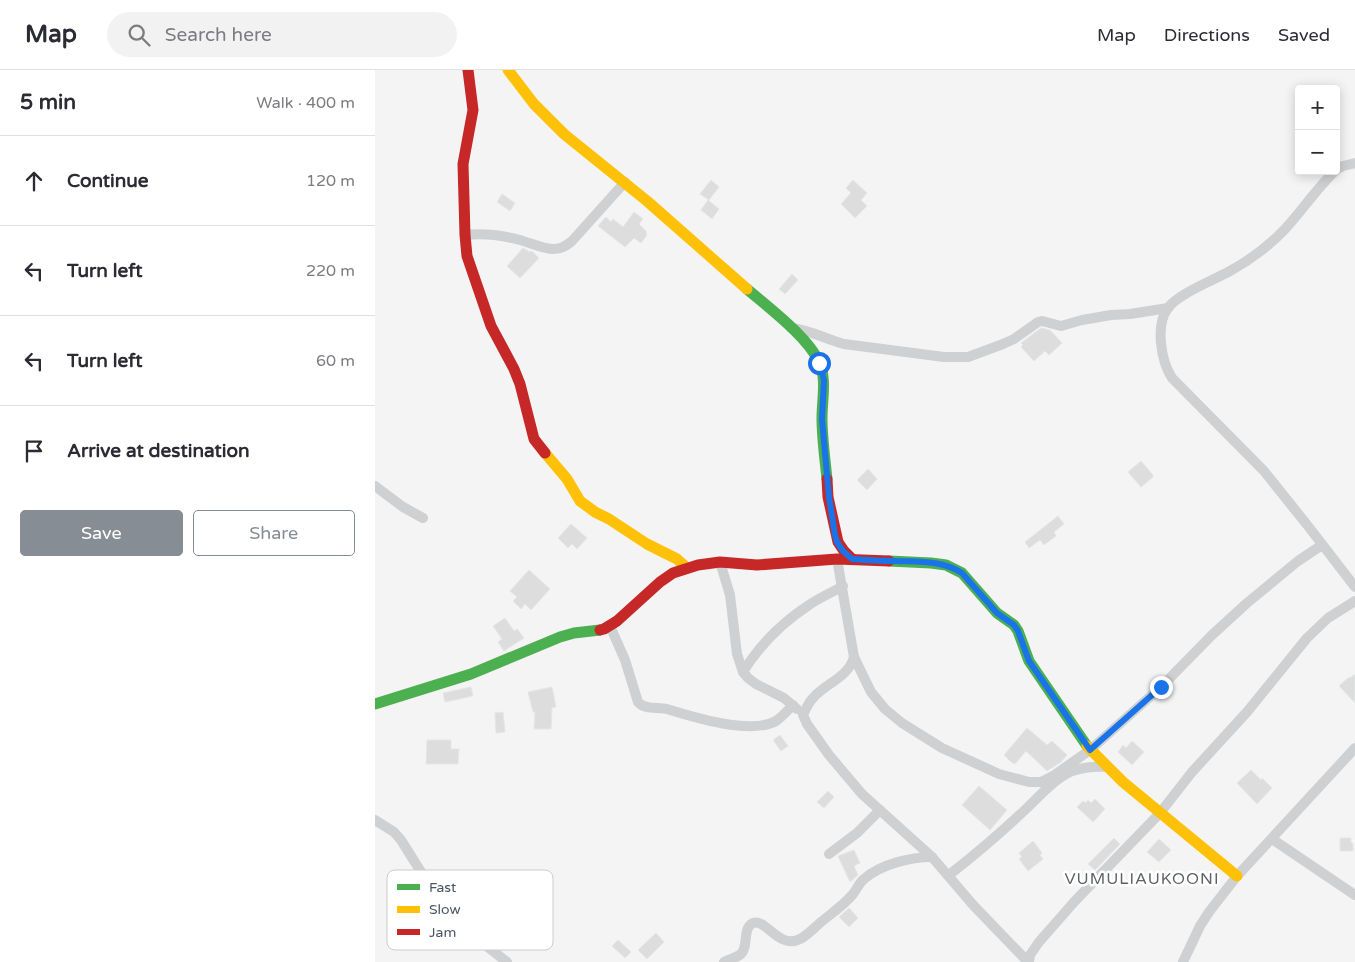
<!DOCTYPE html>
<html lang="en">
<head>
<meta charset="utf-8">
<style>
  body { margin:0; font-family:"Varela Round",sans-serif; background:#f2f2f3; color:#2b2b33 }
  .controls { position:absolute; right:15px; top:15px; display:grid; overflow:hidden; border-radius:5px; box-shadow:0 2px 12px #0003 }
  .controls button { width:45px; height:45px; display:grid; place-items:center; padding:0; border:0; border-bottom:1px solid #e1e1e2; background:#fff; color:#2b2b33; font:25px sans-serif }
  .stop { position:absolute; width:15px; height:15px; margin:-11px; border:4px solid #1a73e8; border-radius:50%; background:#fff }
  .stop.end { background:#1a73e8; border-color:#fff; box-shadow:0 1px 5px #0008 }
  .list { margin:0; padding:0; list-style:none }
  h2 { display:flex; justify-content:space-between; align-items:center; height:65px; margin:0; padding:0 20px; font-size:21px }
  h2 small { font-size:16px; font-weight:400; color:#7c7c81 }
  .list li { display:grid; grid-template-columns:32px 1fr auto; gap:15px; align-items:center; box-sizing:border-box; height:90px; padding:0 20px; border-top:1px solid #e1e1e2 }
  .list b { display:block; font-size:19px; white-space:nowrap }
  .list em { font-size:16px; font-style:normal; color:#7c7c81 }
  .actions { display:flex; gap:10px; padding:15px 20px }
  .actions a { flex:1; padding:11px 0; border:1px solid #868d94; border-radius:5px; text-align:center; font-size:18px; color:#868d94 }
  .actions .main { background:#868d94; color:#fff }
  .icon { flex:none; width:28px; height:28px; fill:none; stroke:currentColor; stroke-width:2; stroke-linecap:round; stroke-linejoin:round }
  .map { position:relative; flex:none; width:980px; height:892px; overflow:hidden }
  header { display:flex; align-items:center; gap:30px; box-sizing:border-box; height:70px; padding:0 25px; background:#fff; border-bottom:1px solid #e1e1e2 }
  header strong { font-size:24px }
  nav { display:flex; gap:28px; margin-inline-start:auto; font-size:18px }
  .search { width:350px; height:45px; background:#f2f2f3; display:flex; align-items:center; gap:12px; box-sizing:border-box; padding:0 18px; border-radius:28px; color:#7c7c81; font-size:19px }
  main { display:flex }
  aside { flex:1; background:#fff }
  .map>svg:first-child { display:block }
  .building { fill:#ddddde; stroke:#e5e6e7 }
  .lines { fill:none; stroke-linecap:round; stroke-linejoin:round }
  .street { stroke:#ced0d2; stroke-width:10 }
  .fast { stroke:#4caf50; stroke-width:11 }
  .slow { stroke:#ffc107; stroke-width:11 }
  .jam { stroke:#c62828; stroke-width:11 }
  .route { stroke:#1a73e8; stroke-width:6 }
  .labels { text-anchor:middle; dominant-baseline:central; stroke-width:5; stroke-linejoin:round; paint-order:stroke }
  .quarter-label { font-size:16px; letter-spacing:1px; fill:#5f6368; stroke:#fff }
  .key { fill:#fff; stroke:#c9ccd0; stroke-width:1 }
  .key-label { font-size:14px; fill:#4a5661 }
</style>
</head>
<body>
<header>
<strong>Map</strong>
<div class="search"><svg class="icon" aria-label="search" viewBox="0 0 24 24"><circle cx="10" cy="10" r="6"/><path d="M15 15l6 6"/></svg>Search here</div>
<nav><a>Map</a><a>Directions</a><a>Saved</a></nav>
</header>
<main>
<aside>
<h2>5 min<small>Walk · 400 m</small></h2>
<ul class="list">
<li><svg class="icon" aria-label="ahead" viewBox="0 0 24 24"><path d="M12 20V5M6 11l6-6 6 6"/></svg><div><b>Continue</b></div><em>120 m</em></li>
<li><svg class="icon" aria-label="left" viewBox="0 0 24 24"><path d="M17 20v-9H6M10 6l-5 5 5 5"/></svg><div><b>Turn left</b></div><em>220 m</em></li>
<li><svg class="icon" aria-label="left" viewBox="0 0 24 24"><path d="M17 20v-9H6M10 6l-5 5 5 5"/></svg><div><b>Turn left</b></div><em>60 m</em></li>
<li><svg class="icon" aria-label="arrive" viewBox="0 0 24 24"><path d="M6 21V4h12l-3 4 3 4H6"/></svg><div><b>Arrive at destination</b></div></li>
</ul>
<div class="actions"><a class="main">Save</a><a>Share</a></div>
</aside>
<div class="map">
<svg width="980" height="892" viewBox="0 0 980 892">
  <rect width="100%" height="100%" fill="#f4f4f4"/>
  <g class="building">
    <path d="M336 110 344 117 334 130 325 124Z"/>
    <path d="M478 110 492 123 486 130 492 136 480 148 466 134 476 123 471 118Z"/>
    <path d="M127 124 140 133 135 141 122 132Z"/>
    <path d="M333 130 344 139 337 149 326 140Z"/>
    <path d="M259 142 268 149 264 154 272 162 271 164 272 165 266 173 259 168 250 177 223 156 231 147 236 152 238 149 248 157Z"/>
    <path d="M148 178 155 182 157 181 164 188 145 208 132 196Z"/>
    <path d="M417 204 423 210 410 224 404 219Z"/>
    <path d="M666 258 675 260 687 273 674 285 670 281 659 291 646 277 648 275 646 273Z"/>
    <path d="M766 391 778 405V407L766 417 753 402Z"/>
    <path d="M493 399 502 409 492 420 482 410Z"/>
    <path d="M683 446 689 454 679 462 681 466 669 475 665 470 654 478 650 472Z"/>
    <path d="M196 454 212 468 202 479 197 474 193 478 183 468Z"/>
    <path d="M154 500 175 519 156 540 150 534 146 539 138 531 142 527 135 521Z"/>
    <path d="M130 548 139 561 142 559 149 568 129 581 123 572 127 569 118 556Z"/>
    <path d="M980 604V633L964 616 974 607 975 608Z"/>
    <path d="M96 617 98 626 70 632 68 623Z"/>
    <path d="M177 617 181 637 177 638 176 659H159L160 642H158L153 622Z"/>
    <path d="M128 642 130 662 121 663 120 643Z"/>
    <path d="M652 658 672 675 677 671 692 685 686 692 672 701 651 681 640 694 636 692 629 685Z"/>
    <path d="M405 665 413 676 406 681 398 670Z"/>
    <path d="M52 670H76V679H84L83 694H51Z"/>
    <path d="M757 671 769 682 757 695 743 682 748 675 751 678Z"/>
    <path d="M876 700 886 710 887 708 897 718 882 734 862 713Z"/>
    <path d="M604 716 632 740 615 760 587 735Z"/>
    <path d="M453 721 459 727 449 738 442 732Z"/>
    <path d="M720 729 730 739 718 752 702 737 708 731 711 733 713 730 716 733Z"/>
    <path d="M739 768 745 774 720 800 713 794Z"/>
    <path d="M965 768H976V773H978V781H965Z"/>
    <path d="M784 769 796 780 784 792 772 782Z"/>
    <path d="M658 771 667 783 665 785 668 789 653 801 644 789 647 787 644 783Z"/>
    <path d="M479 780 485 793 479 796 483 805 475 812 463 786Z"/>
    <path d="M474 838 483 848 474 857 464 847Z"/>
    <path d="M281 863 289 872 272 889 263 880Z"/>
    <path d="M243 870 256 882 250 888 237 876Z"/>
  </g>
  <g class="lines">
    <g class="street">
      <path d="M961 100 968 96 980 93"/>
      <path d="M960 101C941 119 927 141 910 159 894 176 875 190 855 201 839 210 803 224 793 238 780 255 786 291 797 308L889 401 933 456 980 517"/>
      <path d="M90 165C109 163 126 165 145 170 156 173 168 179 179 179 187 179 192 175 197 171L250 112"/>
      <path d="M416 258C436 260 450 269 469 274L569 287H593L628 274 639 269 663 252 667 251 686 256 707 250 736 245 755 244 793 238"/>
      <path d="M0 416 28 437 48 448"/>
      <path d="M462 489 479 587 496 622 510 639 527 653 567 678 624 704 654 712H666L678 706 715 680 786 617 837 565 872 533 923 491 947 475"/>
      <path d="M345 492 355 525 362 584 368 602 373 608 381 614 409 628 422 639"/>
      <path d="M235 556 250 590 263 632C269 640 282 637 292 639 318 647 375 665 401 651 407 647 413 640 418 635"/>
      <path d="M479 587C473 608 451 613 438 628 433 633 431 639 428 645L432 654 454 685 487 724 557 787 599 836 653 892"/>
      <path d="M368 602C384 576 408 552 434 535 444 528 456 523 468 516"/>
      <path d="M0 750 19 762 26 770 58 821 69 834 92 855 105 871 132 892"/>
      <path d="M897 769 980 825"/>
      <path d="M454 784 482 763 505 740"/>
      <path d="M574 805C601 784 628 761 653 737 665 726 676 712 691 704 704 697 717 696 732 697"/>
      <path d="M349 892C355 889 361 888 366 884 374 876 367 858 378 853 391 848 404 880 425 869 433 865 439 858 446 852 457 843 469 835 478 824 482 819 484 813 489 809 506 794 536 787 557 787"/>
      <path d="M654 892 655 885 664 872 700 831 785 743 817 702 872 642 932 568 953 548 980 531"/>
      <path d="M808 892 825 856 834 842 862 806 980 678"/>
    </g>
    <g class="fast">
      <path d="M372 219C393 237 433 267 444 292 452 309 447 329 447 348 447 368 450 389 452 409"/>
      <path d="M514 491 556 493 571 495 587 503 622 543 639 555 643 561 654 591 712 676"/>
      <path d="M0 634 96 604 185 567 199 563 225 560"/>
    </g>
    <g class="slow">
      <path d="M133 0 159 34 189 64 272 131 372 219"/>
      <path d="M170 383 192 409 205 431 220 442 234 449 272 474 302 489 312 498"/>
      <path d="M712 676 748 712 862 806"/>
    </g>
    <g class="jam">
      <path d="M93 0 98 40 88 94 90 165 92 186 116 256 139 299 145 314 159 369 170 383"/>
      <path d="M452 409 453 427 463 472 469 481 477 489"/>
      <path d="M225 560 229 559 242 551 285 512 298 503 323 495 345 492 382 495 462 489 514 491"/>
    </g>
  </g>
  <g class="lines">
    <path class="route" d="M444 293 449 310 447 349 454 427 460 465 462 472 468 481 477 489C491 490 505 491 520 491 543 492 567 490 587 503L622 543 639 555 643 561 654 591 715 680 786 617"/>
  </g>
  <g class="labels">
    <g class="quarter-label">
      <text x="767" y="809">VUMULIAUKOONI</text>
    </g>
  </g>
  <rect x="12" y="800" width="166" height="80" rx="8" class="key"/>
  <rect x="22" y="814" width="23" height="6" fill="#4caf50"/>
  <rect x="22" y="836" width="23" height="7" fill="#ffc107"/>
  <rect x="22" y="859" width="23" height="6" fill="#c62828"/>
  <g class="key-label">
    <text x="54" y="822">Fast</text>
    <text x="54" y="844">Slow</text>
    <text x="54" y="867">Jam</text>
  </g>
</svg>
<div class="controls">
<button>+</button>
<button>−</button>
</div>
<div class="stop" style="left:444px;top:293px"></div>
<div class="stop end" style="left:786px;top:617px"></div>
</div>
</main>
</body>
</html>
